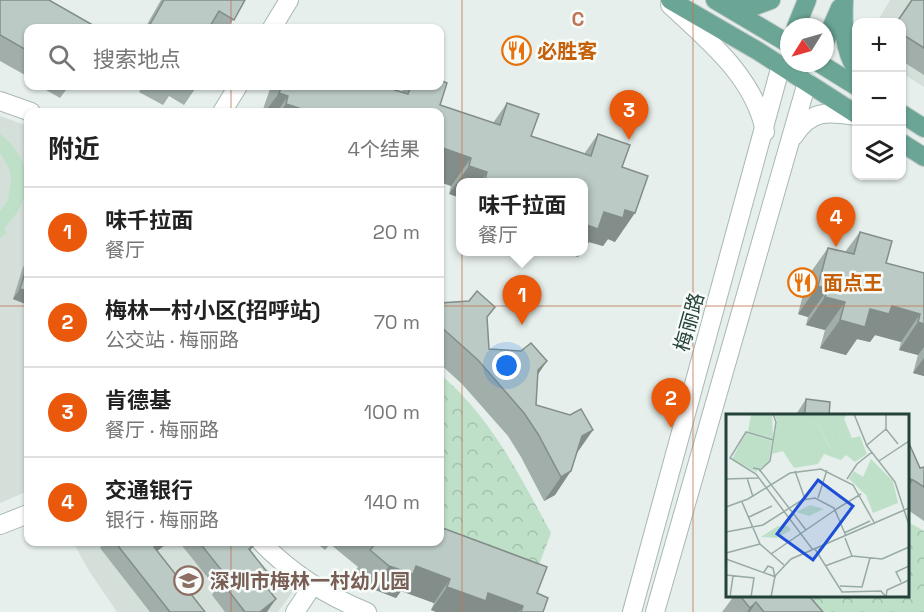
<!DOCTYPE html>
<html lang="zh">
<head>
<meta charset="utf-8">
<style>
  body { margin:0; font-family:"Space Grotesk","Noto Sans SC",sans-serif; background:#f2f2f2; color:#222 }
  .controls { position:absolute; right:18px; top:18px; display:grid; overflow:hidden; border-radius:12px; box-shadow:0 2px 4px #0004 }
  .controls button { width:54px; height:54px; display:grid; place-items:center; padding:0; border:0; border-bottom:2px solid #e0e0e0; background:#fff; color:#222; font:30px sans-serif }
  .compass { position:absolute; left:780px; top:18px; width:54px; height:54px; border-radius:50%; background:#fff; box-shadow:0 2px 4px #0004; rotate:233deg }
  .you { position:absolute; left:507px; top:366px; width:21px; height:21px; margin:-15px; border:4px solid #fff; border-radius:50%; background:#1a73e8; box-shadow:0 0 0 9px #1a73e833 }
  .badge { display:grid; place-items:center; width:39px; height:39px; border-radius:50%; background:#ea580c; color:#fff; font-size:20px; font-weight:700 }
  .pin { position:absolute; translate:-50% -50px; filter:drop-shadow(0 2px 3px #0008) }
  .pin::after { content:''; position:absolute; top:32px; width:21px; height:18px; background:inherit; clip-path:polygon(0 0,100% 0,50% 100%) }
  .popup { position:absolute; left:456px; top:178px; width:132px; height:78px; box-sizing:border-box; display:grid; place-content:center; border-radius:12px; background:#fff; filter:drop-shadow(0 2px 4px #0005); font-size:20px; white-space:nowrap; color:#767676 }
  .popup b { font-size:22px; color:#222 }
  .popup::after { content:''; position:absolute; left:50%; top:100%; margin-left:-12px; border:12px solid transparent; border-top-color:#fff }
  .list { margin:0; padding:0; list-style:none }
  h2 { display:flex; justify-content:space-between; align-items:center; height:78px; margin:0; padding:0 24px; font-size:26px }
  h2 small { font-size:20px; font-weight:400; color:#767676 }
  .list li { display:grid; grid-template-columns:39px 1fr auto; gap:18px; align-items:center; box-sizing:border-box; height:90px; padding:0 24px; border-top:2px solid #e0e0e0 }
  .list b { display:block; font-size:22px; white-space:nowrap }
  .list p { margin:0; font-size:20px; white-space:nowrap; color:#767676 }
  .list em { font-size:20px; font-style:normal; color:#767676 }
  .icon { flex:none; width:33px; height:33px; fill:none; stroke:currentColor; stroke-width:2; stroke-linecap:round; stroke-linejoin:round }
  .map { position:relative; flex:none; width:924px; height:612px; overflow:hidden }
  .search { position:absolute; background:#fff; box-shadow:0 2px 4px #0004; left:24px; top:24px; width:420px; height:66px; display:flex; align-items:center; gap:15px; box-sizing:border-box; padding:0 21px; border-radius:12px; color:#767676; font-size:22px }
  .panel { position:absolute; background:#fff; box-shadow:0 2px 4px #0004; left:24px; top:108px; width:420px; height:438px; border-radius:12px }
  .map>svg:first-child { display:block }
  .built { fill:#d4dfda }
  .park { fill:url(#park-crowns) }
  .garden { fill:#bfe0c8 }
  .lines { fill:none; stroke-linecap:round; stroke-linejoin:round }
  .minor-casing { stroke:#a8b8b2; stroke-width:20 }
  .major-casing { stroke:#c2cac8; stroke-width:20 }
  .minor { stroke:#fff; stroke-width:18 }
  .major { stroke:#6aa596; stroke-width:18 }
  .wall { fill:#a1aea9 }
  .shaded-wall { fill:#838d89 }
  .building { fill:#bbcac4; stroke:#838d89; stroke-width:1.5 }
  .grid { fill:none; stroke:#c07456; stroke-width:1.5; stroke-opacity:0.55 }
  .labels { text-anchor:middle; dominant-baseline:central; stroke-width:5; stroke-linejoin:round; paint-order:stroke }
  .food-label { font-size:20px; font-weight:bold; fill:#c56008; stroke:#f7fbf9; text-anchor:start }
  .street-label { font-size:20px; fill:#24423a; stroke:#f7fbf9 }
  .education-label { font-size:20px; font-weight:bold; fill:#785e54; stroke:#f7fbf9; text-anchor:start }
  .inset-road { fill:none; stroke:#98aaa4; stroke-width:1.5 }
  .view { fill:#1d4ed8; fill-opacity:0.15; stroke:#1d4ed8; stroke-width:3 }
  .inset-edge { fill:none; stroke:#24423a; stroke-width:3 }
  .grid-label { font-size:20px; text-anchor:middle; font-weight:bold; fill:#c07456; stroke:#f7fbf9; stroke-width:5; stroke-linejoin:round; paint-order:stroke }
</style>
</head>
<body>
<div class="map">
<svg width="924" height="612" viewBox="0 0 924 612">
  <defs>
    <pattern id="park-crowns" width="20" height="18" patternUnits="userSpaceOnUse" patternTransform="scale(1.5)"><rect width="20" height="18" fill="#bfe0c8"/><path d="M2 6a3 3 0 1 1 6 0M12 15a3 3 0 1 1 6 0" fill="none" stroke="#a4c1ad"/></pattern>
  </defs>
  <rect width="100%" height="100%" fill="#e6efeb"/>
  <g class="built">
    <path d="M890 0H924V87L902 73V22H877Z"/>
    <path d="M0 116 28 126V491L0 503Z"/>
    <path d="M73 542H240L271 573 294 590 278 612H117L89 571Z"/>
  </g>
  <g class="park">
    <path d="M440 374C491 417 520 476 551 533L533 581 440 542Z"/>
    <path d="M908 522 924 531V612H796L784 596H908Z"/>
  </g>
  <path class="garden" d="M0 134C34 160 35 199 4 228L7 233 0 238V211L8 200 11 180 10 170 0 153Z"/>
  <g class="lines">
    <defs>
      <g id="minor">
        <path d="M670 5C708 40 755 78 765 132"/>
        <path d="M272 28 289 0"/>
        <path d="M0 101 31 112"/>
        <path d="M222 112 238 86"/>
        <path d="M794 136C811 109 828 112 856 116"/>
        <path d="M0 525 28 514"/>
        <path d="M261 542C291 573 327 596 367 612"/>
        <path d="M295 612 313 585"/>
        <path d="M632 612 781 65"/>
        <path d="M655 612 807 82"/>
      </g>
      <g id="major">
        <path d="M670 0 758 51 856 114"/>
        <path d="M715 0 789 44"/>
        <path d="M844 0C843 24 843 48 856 69"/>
        <path d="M729 5 752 7 771 0"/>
        <path d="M796 27 807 0"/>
        <path d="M825 42 840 8"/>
        <path d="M819 63 856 86"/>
        <path d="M902 114 924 128"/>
        <path d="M902 143 924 157"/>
      </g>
    </defs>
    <use href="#minor" class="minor-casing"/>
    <use href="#major" class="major-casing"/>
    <use href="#minor" class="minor"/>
    <use href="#major" class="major"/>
  </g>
  <g class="wall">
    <path d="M0 0 28 28V80L24 77 25 75 0 61Z"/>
    <path d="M161 0H245L228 28H145Z"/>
    <path d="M911 0H924V75L902 61V22H896Z"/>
    <path d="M39 86H69L60 98Z"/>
    <path d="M143 86H197L184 105 169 96 163 105 139 92Z"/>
    <path d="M271 86H382L402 92 406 86H440V105L493 123 507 103 531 136 584 154 598 134 622 167 615 242 608 239 603 246 589 242 584 250V183H460L449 194 451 186 440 182V112H262Z"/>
    <path d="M860 232 886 263 924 273V376L913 373 918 355 899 350 901 342 875 335 870 342 857 339 846 355 820 348 825 330 806 325 808 317 798 314 808 276 828 248 845 252Z"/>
    <path d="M28 260V305L13 299 23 267Z"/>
    <path d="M440 303 487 319 489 349 537 375 536 405 593 430 577 453 555 495 544 501 521 457 508 436 462 384 440 364Z"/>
    <path d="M806 399 829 416H795Z"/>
    <path d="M908 441 920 468 924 467V521L908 510Z"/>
    <path d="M104 542H169L157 551 205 612H150L100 548Z"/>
    <path d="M179 542H252L255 544 250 551 261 580 267 612H225L212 595 216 588Z"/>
    <path d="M315 542H440L537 593 543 612H436L431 610 434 603 401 591 396 598 373 589 353 573 358 567 330 544 325 550Z"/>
    <path d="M734 596H809L823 612H722Z"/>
  </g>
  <g class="shaded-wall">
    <path d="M279 93 288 96 277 112H265Z"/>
    <path d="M286 104 305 110 303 112H280Z"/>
    <path d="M443 148 471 158 451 186 440 182V153Z"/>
    <path d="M469 166 487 172 480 183H460V198L449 194Z"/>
    <path d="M534 179 544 183H532Z"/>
    <path d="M625 210 635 213 615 242 608 239 603 246 589 242 584 250V224L604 212Z"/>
    <path d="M562 252H582L578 257Z"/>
    <path d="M818 286 828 289 808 317 798 314Z"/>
    <path d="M20 289 28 291V305L13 299Z"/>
    <path d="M825 297 845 302 825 330 806 325Z"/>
    <path d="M892 306 920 314 901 342 875 335 870 342 857 339 846 355 820 348 840 320 870 309Z"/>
    <path d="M918 322 924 324V347L918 355 899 350Z"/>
    <path d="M924 358V376L913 373Z"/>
    <path d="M547 361 531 385 538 370Z"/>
    <path d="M593 430 576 454 582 436Z"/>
    <path d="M571 471 555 495 544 501 561 477Z"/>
    <path d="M908 478 913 480 908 488Z"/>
    <path d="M161 542H169L144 561 154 547Z"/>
    <path d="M389 566H416L450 579 434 603 401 591 396 598 373 589Z"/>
    <path d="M447 587 488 593 523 606 519 612H436L431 610Z"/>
    <path d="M276 599 267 612H260Z"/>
    <path d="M756 602 750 612H747L750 608Z"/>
  </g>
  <g class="building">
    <path d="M0 0H49L98 28H28V51L0 35Z"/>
    <path d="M164 0H245L234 20 219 11 209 28H148Z"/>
    <path d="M912 0H924V48L902 34V22H897Z"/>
    <path d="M440 80 447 83 440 105 500 125 507 103 539 114 531 136 591 156 598 134 630 145 622 167 648 176 635 213 625 210 623 218 604 212 598 229 584 224V183H544L534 179 533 183H518L513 181 512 183H484L487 172 469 166 471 158 443 148 440 156V112H304L305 110 286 104 288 96 279 93 282 86H382L408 94 411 86H440Z"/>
    <path d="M860 232 892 241 886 263 924 273V324L918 322 920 314 892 306 889 314 870 309 865 327 840 320 845 302 825 297 828 289 818 286 828 248 854 254Z"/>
    <path d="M28 263V291L20 289Z"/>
    <path d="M477 291 495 307 487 317 489 349 521 351 531 343 547 361 538 370 536 405 570 415 581 409 593 430 582 436 571 471 561 477 538 434 524 413 478 360 440 326V303L469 301Z"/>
    <path d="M806 399 830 402 829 416H800L805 412Z"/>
    <path d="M908 441 920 468 924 467V487L913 480 908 478Z"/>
    <path d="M440 527 547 567 537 593 548 598 543 612H521L523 606 488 593 486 601 447 587 450 579 416 566 413 574 389 566 370 550 375 544 372 542H440Z"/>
    <path d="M115 542H161L154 547 205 612H170Z"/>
    <path d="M199 542H252L255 544 249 549 267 572 259 578 276 599 260 612H245L221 581 227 577Z"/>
    <path d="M740 596H809L823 612H764L756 602 750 608Z"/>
  </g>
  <path class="grid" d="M231 0V28M462 0V612M693 0V612M231 86V112M0 306H28M440 306H924M231 542V612"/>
  <defs>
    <symbol id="restaurant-ring" viewBox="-11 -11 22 22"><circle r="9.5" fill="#f7fbf9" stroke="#e8710a" stroke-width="1.5"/><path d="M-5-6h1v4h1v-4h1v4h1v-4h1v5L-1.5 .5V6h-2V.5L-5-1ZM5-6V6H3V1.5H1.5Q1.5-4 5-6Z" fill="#e8710a"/></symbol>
    <symbol id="school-ring" viewBox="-11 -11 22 22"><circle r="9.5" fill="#f7fbf9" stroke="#8d6e63" stroke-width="1.5"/><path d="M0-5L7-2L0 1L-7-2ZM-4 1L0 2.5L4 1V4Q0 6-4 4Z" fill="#8d6e63"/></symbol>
  </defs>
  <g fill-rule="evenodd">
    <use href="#restaurant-ring" x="500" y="34" width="33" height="33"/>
    <use href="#restaurant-ring" x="786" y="266" width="33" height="33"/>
    <use href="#school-ring" x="172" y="564" width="33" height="33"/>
  </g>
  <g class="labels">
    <g class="food-label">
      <text x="537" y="51">必胜客</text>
      <text x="823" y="283">面点王</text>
    </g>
    <g class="street-label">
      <text transform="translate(689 322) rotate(-74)">梅丽路</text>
    </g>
    <g class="education-label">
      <text x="210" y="581">深圳市梅林一村幼儿园</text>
    </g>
  </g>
  <g transform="translate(726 414)">
    <rect width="183" height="183" fill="#e6efeb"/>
    <path d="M25 0H46L47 26 22 18Z" fill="#bfe0c8"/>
    <path d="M81 0H121L118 5 126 24 107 15 106 36 93 13 81 7Z" fill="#bfe0c8"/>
    <path d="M48 0H81V7L93 13 105 35 107 14 126 24 134 22 141 40 129 48 120 41 115 46 98 40 92 50 68 54 57 37 46 40 51 7ZM145 45 167 67 172 89 147 99 140 81 123 65 128 57 137 63ZM84 91 98 95 83 102 70 98ZM52 112H62L65 116 51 124 35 123Z" fill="#bfe0c8"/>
    <path d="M20 19 46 27 43 47 30 58 6 45Z" fill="#bfe0c8"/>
    <path class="inset-road" d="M128 0 141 32 169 68 183 111M160 0V15L172 30M47 26 20 18 4 44 30 60 87 136M141 31 160 15M153 47 183 27M27 54 33 55 80 116M33 57 44 47 50 8 47 0M69 57 79 85M21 64 27 83M0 65 32 64M121 65 131 50 146 38M92 84 101 56M16 88 34 130 58 151M0 93 22 85 64 59 95 55 127 71 149 110M109 96 135 80M23 103 46 92M0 118 37 111 76 86 89 84 108 94 120 122M118 119 144 107M119 124 126 142M89 135 116 178 155 177 160 183 161 176 183 166M0 139 34 130M45 140 109 96M0 145 50 163M99 152 126 142 156 145 183 133M38 158 42 152 47 154 49 163M0 161 28 164 25 183M175 168 170 158 183 152M114 172 136 173 144 144M4 183 7 162M45 183 49 162 65 145 183 94"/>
    <path class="view" d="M92 66 127 92 87 146 51 120Z"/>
    <rect width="183" height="183" class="inset-edge"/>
  </g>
  <g class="grid-label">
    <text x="578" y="26">C</text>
  </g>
</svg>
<div class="controls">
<button>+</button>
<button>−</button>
<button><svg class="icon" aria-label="layers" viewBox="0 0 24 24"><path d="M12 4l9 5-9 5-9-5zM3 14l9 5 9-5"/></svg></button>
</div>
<svg class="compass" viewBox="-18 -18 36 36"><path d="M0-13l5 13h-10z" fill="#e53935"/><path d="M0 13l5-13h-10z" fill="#767676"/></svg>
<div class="you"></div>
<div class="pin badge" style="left:522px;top:325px">1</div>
<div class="popup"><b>味千拉面</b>餐厅</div>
<div class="pin badge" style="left:671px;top:428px">2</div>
<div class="pin badge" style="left:629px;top:140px">3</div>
<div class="pin badge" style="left:836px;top:247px">4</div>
<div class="search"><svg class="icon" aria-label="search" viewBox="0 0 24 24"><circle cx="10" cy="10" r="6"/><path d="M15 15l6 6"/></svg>搜索地点</div>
<section class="panel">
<h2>附近<small>4个结果</small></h2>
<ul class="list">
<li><span class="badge">1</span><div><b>味千拉面</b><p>餐厅</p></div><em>20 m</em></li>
<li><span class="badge">2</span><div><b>梅林一村小区(招呼站)</b><p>公交站 · 梅丽路</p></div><em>70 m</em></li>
<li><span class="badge">3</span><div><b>肯德基</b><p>餐厅 · 梅丽路</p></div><em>100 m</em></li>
<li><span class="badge">4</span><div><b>交通银行</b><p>银行 · 梅丽路</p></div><em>140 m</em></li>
</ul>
</section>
</div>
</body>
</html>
